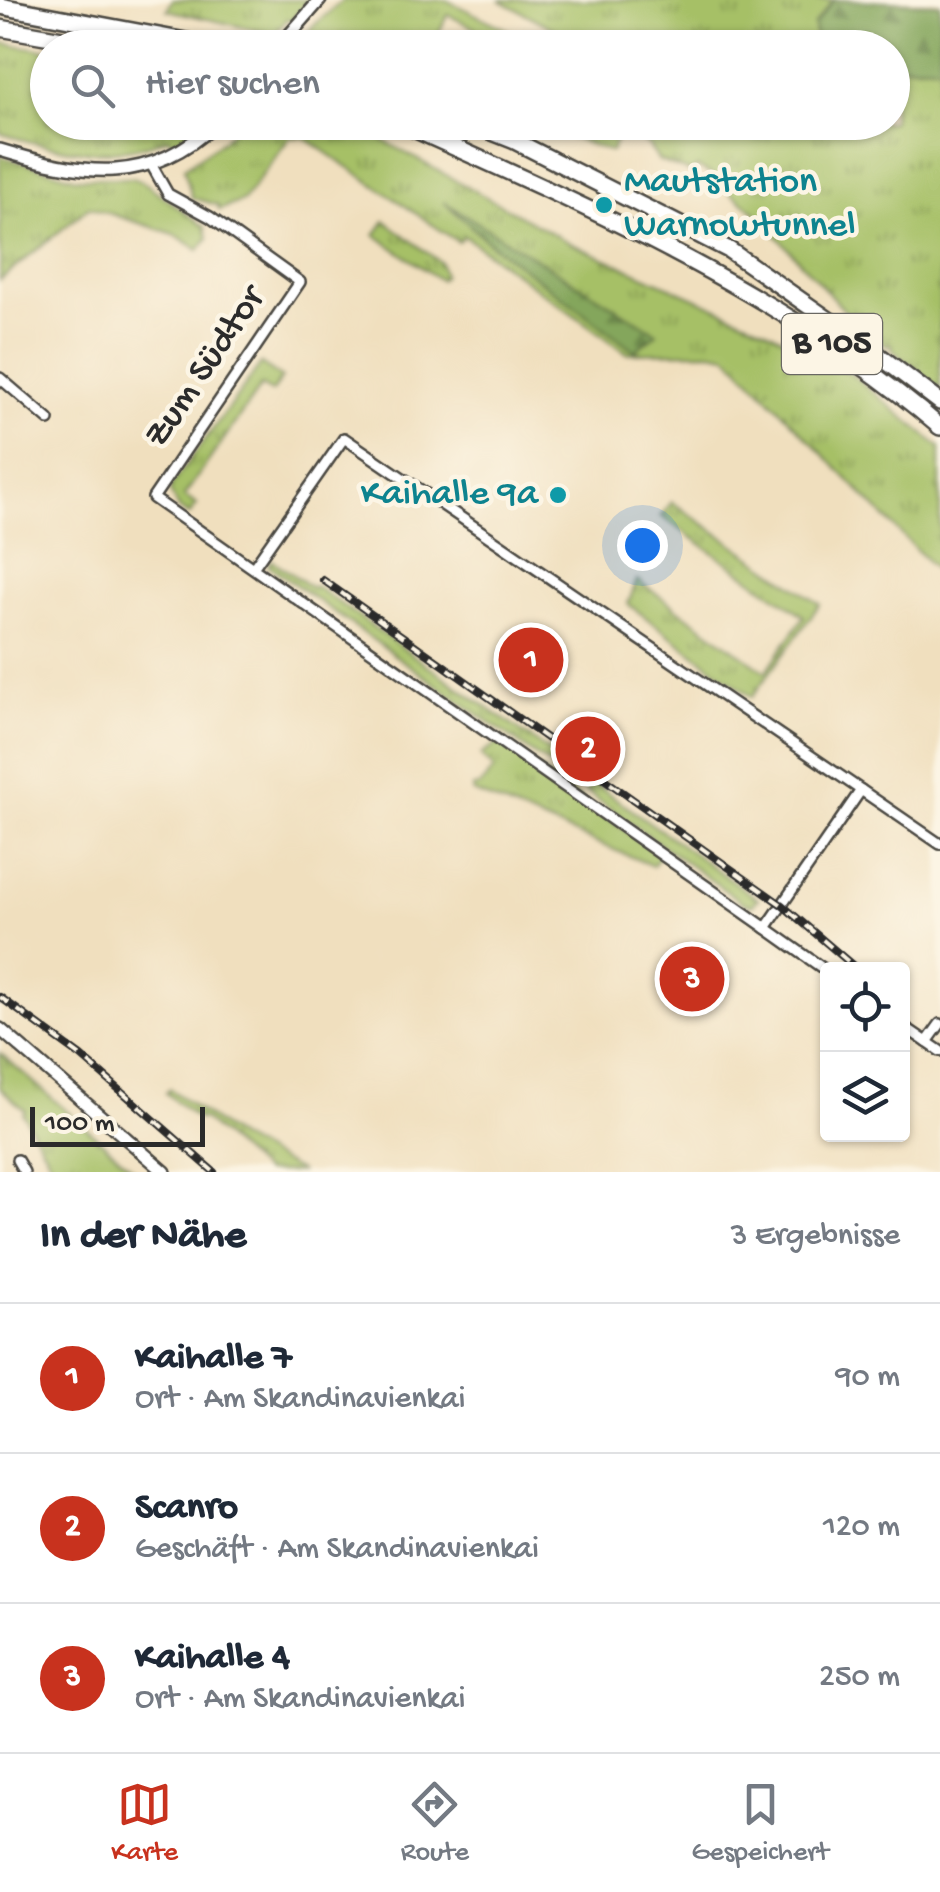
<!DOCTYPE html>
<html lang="de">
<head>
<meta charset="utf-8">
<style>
  body { margin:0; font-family:"Gochi Hand",sans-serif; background:#f6f6f7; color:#1f2937 }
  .controls { position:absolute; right:30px; bottom:30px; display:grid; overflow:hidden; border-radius:10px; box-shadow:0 2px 8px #0004 }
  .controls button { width:90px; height:90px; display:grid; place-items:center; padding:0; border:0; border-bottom:2px solid #e0e1e3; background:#fff; color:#1f2937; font:50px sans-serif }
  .scale { position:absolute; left:30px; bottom:25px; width:175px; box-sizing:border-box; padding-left:10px; border:5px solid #2b2b2b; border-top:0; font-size:28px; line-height:35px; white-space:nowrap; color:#2b2b2b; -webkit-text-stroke:8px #fcf5e5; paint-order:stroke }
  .you { position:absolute; left:642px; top:545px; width:35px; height:35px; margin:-25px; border:8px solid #fff; border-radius:50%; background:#1a73e8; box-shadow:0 0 0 15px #1a73e833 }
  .badge { display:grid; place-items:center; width:65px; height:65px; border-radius:50%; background:#c8321e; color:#fff; font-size:32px; font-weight:700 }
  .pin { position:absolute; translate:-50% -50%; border:5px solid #fff; box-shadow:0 2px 10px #0006 }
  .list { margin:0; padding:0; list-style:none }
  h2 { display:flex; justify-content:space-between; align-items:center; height:130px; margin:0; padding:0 40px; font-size:42px }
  h2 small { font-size:32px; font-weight:400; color:#747a83 }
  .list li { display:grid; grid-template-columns:65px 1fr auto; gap:30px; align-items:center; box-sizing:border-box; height:150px; padding:0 40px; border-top:2px solid #e0e1e3 }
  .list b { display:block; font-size:38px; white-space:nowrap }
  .list p { margin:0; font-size:32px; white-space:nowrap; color:#747a83 }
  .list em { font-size:32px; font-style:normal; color:#747a83 }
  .icon { flex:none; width:55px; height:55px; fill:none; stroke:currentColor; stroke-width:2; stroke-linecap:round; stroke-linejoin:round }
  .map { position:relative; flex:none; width:940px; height:1172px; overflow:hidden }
  .search { position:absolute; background:#fff; box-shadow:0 2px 8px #0004; left:30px; right:30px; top:30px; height:110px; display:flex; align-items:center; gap:25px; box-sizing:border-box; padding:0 35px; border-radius:55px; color:#747a83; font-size:38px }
  .sheet { height:580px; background:#fff }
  nav { display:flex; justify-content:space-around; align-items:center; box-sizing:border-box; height:140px; border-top:2px solid #e0e1e3; background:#fff; font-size:28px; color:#747a83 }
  nav a { display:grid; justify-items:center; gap:5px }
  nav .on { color:#c8321e }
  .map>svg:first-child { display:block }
  .grass { fill:url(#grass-tufts); stroke:#687648; stroke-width:2.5 }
  .forest { fill:url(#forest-firs); stroke:#586843; stroke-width:2.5 }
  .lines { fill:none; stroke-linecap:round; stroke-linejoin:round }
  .minor-casing { stroke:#494641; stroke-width:14 }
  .tertiary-casing { stroke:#494641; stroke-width:16 }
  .trunk-casing { stroke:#494641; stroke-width:20 }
  .minor { stroke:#fff; stroke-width:9 }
  .tertiary { stroke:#fff; stroke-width:11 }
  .trunk { stroke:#fff; stroke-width:15 }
  .rail-casing { stroke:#2b2b2b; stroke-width:8 }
  .rail { stroke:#fcf5e5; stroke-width:4; stroke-dasharray:11; stroke-linecap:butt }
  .culture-dot { fill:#0f9aa8; stroke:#fcf5e5; stroke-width:4 }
  .labels { text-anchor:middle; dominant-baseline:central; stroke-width:9; stroke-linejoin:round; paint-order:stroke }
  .shield { fill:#fcf5e5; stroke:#6a6863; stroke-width:2.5 }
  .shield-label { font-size:35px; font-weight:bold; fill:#2b2b2b }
  .culture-label { font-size:38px; fill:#0d838f; stroke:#fcf5e5; text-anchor:start }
  .street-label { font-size:38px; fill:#2b2b2b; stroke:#fcf5e5 }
</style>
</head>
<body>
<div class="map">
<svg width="940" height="1172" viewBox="0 0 940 1172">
  <defs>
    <pattern id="grass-tufts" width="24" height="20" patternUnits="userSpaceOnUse" patternTransform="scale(2.5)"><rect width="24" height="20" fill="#a6c066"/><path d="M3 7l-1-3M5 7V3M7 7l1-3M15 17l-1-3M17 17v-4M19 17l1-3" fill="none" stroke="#879c54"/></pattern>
    <pattern id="forest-firs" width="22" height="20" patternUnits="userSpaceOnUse" patternTransform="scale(2.5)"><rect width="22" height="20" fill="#84a65b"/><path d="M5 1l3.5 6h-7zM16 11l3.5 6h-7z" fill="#6c874b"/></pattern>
  </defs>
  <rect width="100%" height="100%" fill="#fcf5e5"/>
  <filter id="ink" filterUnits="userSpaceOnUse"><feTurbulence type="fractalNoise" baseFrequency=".01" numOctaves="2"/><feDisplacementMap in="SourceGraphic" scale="20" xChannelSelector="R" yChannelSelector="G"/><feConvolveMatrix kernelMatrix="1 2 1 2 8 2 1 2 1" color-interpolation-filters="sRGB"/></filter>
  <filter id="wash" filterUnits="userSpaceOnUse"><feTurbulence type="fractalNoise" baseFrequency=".0048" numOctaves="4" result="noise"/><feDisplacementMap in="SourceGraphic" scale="40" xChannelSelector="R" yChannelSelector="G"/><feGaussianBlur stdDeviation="2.25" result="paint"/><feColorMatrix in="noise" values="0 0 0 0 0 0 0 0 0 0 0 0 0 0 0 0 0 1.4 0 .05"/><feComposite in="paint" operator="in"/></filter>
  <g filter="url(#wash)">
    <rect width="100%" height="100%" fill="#f0dfbe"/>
    <g class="grass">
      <path d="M172 0H309L291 20 287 19 274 34 167 10Z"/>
      <path d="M343 0H446L510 31 511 40 504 43 448 15 431 47H296L313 26Z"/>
      <path d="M499 0H834L814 25 817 48 589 47Z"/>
      <path d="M0 43 47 50 48 122 203 123 175 143 168 138C111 162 57 151 0 133Z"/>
      <path d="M893 65 940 66V389L891 349 893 345 890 343 887 346 845 311 754 211 729 192 731 185 697 167 691 172 659 161 648 145 630 132V129L646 128V122H892Z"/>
      <path d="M240 123H351L572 244 761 327 851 374 940 447V574L727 355 711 352 627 353 464 236 458 242 304 137H290L243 201 219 210 218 205 192 198 184 168 222 141Z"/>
      <path d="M531 123H623L611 152Z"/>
      <path d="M0 156 77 178H133L145 183 205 227 208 238 199 250 174 234 89 207 0 280Z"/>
      <path d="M385 221 440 262 444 276 440 280 375 235Z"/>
      <path d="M261 364 282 378 272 392 261 386 184 496 197 505 189 515 179 509 170 492 173 483Z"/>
      <path d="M672 502 820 604 752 697 628 604 637 580 766 672 804 616 661 516Z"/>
      <path d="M272 560 312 588 315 586 758 899 752 905 743 903 268 565Z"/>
      <path d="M501 741 660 855 653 866 473 792V787L480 786 494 769 481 755Z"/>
      <path d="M0 1053 137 1172H74L71 1169 56 1172 23 1114 25 1110 0 1088Z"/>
      <path d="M170 1089 238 1138 301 1172H264L203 1119H197L166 1093Z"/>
    </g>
    <g class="forest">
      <path d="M834 0 940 3V66L893 65 892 48 817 47 814 25Z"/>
      <path d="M444 202 657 333 635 351 492 245Z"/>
    </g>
  </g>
  <g filter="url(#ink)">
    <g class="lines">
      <defs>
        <g id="minor">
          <path d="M151 164 168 194 210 217 300 282 153 498 766 928 861 790 344 438 253 568"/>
          <path d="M0 378 49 420"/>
          <path d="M861 790 940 844"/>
          <path d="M766 928 828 972"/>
          <path d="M902 1025 940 1051"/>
          <path d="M927 1042 940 1024"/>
          <path d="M17 1160 24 1172"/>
        </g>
        <g id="tertiary">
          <path d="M278 48 320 0"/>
          <path d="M0 150C83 175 148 188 217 122"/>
          <path d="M0 1029 165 1172"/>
        </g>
        <g id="trunk">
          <path d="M0 6 223 48"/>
          <path d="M0 28 113 48"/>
          <path d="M398 122C584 205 784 293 940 427"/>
          <path d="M467 122 515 141 729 250 873 351 940 402"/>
        </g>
      </defs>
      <use href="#minor" class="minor-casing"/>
      <use href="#tertiary" class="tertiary-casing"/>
      <use href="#trunk" class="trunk-casing"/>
      <use href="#minor" class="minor"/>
      <use href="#tertiary" class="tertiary"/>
      <use href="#trunk" class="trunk"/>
      <defs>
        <g id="rail">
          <path d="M323 580 782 905 857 969"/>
          <path d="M0 997 81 1056 214 1172"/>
        </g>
      </defs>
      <use href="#rail" class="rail-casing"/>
      <use href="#rail" class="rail"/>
    </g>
  </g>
  <g class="culture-dot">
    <circle cx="604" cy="205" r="10"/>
    <circle cx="558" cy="495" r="10"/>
  </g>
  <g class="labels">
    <rect class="shield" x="782" y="314" width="100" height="60" rx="8"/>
    <g class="shield-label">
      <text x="832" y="344">B 105</text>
    </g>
    <g class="culture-label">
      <text x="624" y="183">Mautstation<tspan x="624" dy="44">Warnowtunnel</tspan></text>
      <text x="538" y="495" text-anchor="end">Kaihalle 9a</text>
    </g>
    <g class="street-label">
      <text transform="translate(206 368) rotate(-56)">Zum Südtor</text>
    </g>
  </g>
</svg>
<div class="controls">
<button><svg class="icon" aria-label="locate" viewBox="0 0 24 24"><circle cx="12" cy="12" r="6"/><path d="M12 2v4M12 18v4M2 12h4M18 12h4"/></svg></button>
<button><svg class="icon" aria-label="layers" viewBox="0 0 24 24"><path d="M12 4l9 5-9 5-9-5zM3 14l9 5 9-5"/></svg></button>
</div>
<div class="scale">100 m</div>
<div class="you"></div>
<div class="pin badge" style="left:531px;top:660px">1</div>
<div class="pin badge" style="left:588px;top:749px">2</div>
<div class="pin badge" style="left:692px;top:979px">3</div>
<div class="search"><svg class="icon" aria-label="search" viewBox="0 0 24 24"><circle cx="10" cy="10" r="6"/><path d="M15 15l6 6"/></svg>Hier suchen</div>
</div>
<section class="sheet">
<h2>In der Nähe<small>3 Ergebnisse</small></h2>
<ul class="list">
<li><span class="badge">1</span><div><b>Kaihalle 7</b><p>Ort · Am Skandinavienkai</p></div><em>90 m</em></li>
<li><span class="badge">2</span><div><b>Scanro</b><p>Geschäft · Am Skandinavienkai</p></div><em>120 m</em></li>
<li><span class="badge">3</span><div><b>Kaihalle 4</b><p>Ort · Am Skandinavienkai</p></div><em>250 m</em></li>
</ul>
</section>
<nav>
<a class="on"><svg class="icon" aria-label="map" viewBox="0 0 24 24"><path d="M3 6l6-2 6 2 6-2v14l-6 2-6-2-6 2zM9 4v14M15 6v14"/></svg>Karte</a>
<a><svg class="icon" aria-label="directions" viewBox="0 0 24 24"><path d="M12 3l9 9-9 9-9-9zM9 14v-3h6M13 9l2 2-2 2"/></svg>Route</a>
<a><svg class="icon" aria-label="saved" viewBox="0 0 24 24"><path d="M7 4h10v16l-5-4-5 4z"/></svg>Gespeichert</a>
</nav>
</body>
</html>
